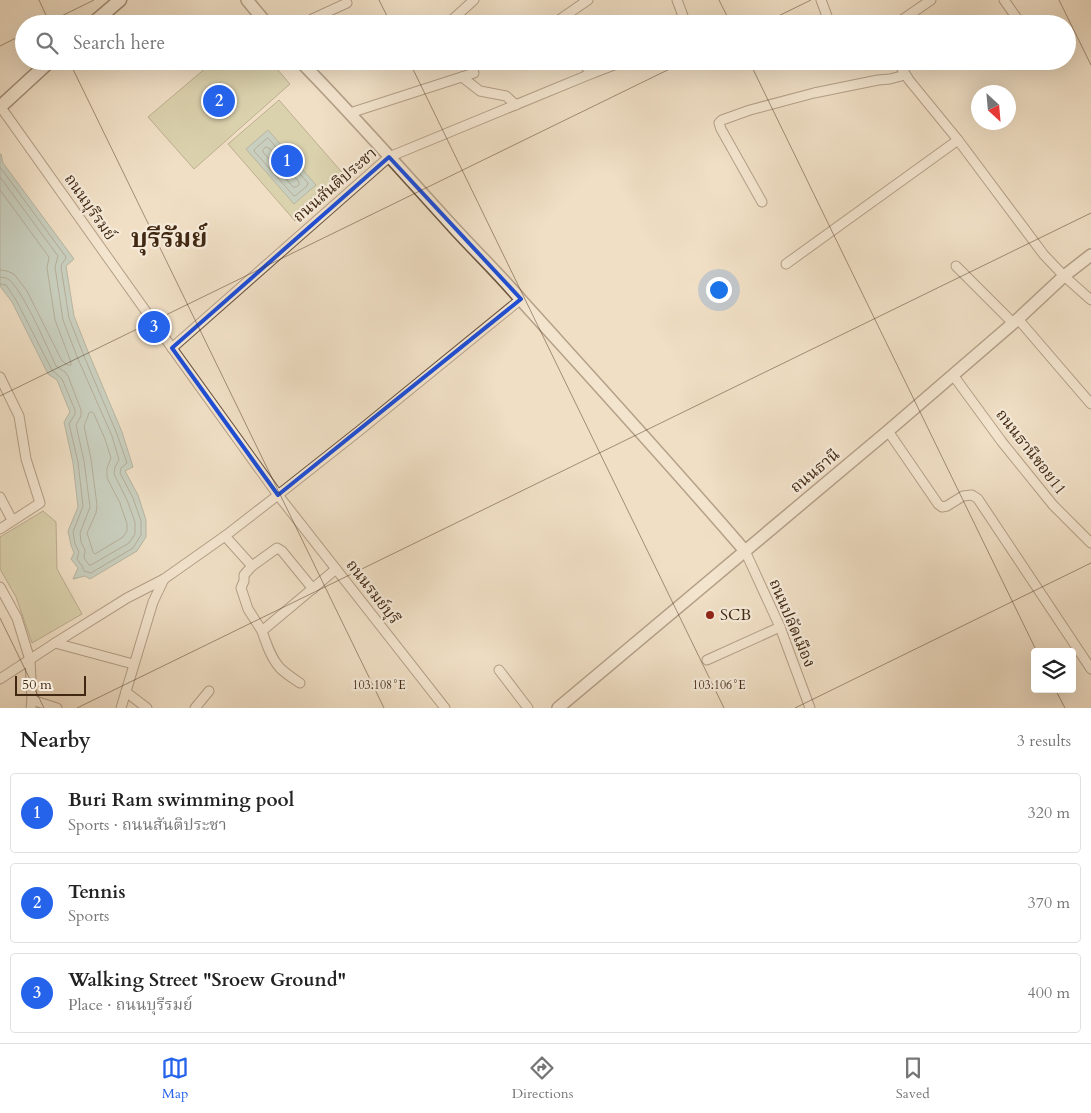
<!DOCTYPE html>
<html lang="en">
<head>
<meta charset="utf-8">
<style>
  body { margin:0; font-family:Cardo,"Noto Serif Thai",serif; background:#f6f6f6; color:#222 }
  .controls { position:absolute; right:15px; bottom:15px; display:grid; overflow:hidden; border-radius:5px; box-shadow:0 5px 20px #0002 }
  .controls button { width:45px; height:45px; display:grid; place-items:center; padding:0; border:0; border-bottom:1px solid #e0e0e0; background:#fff; color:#222; font:25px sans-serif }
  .compass { position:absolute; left:971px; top:85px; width:45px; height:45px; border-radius:50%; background:#fff; box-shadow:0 5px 20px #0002; rotate:154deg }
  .scale { position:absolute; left:15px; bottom:12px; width:71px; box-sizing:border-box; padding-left:5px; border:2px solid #412812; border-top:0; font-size:14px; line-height:18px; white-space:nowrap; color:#412812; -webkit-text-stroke:4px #f5ead9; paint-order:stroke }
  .you { position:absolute; left:718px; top:289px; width:18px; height:18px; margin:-12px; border:4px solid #fff; border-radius:50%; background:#1a73e8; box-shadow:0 0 0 8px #1a73e833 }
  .badge { display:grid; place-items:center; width:32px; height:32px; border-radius:50%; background:#2563eb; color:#fff; font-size:16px; font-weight:700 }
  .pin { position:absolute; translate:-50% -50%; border:2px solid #fff; box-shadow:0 1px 5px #0006 }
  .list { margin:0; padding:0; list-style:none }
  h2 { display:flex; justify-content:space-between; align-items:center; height:65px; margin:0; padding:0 20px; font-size:21px }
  h2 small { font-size:16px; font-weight:400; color:#767676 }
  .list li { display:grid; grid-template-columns:32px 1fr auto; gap:15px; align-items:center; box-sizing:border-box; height:80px; margin:0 10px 10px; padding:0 10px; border:1px solid #e0e0e0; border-radius:5px }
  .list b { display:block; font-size:19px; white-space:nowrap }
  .list p { margin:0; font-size:16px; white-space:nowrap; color:#767676 }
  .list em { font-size:16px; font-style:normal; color:#767676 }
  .icon { flex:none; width:28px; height:28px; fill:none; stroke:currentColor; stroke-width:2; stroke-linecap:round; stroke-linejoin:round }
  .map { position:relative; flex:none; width:1091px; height:708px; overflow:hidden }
  .search { position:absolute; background:#fff; box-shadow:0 5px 20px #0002; left:15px; right:15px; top:15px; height:55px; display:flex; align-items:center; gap:12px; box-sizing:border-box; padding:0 18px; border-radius:28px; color:#767676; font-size:19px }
  .sheet { height:335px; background:#fff }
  nav { display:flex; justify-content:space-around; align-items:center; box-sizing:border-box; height:70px; border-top:1px solid #e0e0e0; background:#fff; font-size:14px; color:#767676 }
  nav a { display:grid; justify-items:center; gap:2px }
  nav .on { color:#2563eb }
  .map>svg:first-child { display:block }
  .green { fill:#bfc091; stroke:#807452 }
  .water { fill:#9abcb6; stroke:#768174 }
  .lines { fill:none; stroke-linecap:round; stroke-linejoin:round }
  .shore { stroke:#6e7264; stroke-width:1 }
  .minor-casing { stroke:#6d563f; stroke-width:11 }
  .tertiary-casing { stroke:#6d563f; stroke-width:14 }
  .secondary-casing { stroke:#412812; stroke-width:15 }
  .minor { stroke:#f5ead9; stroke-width:9 }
  .tertiary { stroke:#f5ead9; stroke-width:11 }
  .secondary { stroke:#f5ead9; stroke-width:12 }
  .marked { fill:none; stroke:#1d4ed8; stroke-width:4; stroke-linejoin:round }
  .ticks { fill:none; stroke:#412812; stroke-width:1; stroke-opacity:0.45 }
  .poi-dot { fill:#8f2418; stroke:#f5ead9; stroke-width:2 }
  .labels { text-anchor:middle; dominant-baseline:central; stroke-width:4.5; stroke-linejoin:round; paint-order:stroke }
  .street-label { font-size:16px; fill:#412812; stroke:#f5ead9 }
  .poi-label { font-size:16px; fill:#412812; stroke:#f5ead9; text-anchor:start }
  .town-label { font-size:26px; font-weight:bold; fill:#412812; stroke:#f5ead9 }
  .ticks-label { font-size:12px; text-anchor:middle; fill:#412812; stroke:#f5ead9; stroke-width:4.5; stroke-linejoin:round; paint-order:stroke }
</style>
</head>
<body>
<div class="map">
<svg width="1091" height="708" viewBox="0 0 1091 708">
  <rect width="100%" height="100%" fill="#f0dfc5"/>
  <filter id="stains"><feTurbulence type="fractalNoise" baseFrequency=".004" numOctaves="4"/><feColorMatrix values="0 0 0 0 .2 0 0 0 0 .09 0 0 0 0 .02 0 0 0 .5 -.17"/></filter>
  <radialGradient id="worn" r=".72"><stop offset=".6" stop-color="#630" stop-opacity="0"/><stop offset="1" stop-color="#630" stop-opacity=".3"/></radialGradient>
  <g class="green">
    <path d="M214 61H270L290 84 194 169 148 117Z"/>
    <path d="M279 100 346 177 295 221 228 144Z"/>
    <path d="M43 511 56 522 57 569 82 614 32 643 16 597 0 569V537Z"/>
  </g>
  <g class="water">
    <path d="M268 130 316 185 294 204 246 149Z"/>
    <path d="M0 154H1L3 163 74 259 66 266 74 316 89 354 122 432 133 467 125 471 138 495 146 520V537L137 551 90 579 85 576 73 579 78 568 71 559 74 553 71 545 68 531 78 507 73 463 64 422 70 412 57 380 48 374 12 302 0 286Z"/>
  </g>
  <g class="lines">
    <g class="shore">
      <path d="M268 138 308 183 307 186 295 196 293 195 254 151 255 149Z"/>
      <path d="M266 147 269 148 299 182V185L296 187H293L263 152V150Z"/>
      <path d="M0 167 66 257C66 261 61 262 61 267L69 318 84 356 117 434 127 463 121 468 120 473 133 498 141 521V535L133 548 91 573 84 571 82 566 77 559 79 552 75 544 73 532 83 506 78 462 69 424 75 414V410L62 379 52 370 16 300 6 285 0 284"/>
      <path d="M0 177 58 256 55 267 63 320 78 359 112 436 119 460 115 467 114 474 127 500 135 522V534L129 543 91 565H89L84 558 85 550 81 542 80 533 90 507 84 461 76 425 81 416V410L68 376 65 372 56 366C48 349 22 288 8 279 5 277 3 278 0 277"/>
      <path d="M0 190 49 257 47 268 55 320 71 362V365H68L62 361 27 291 14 274 7 271 0 270"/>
      <path d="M92 412 94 414 105 439 111 458 107 468V478L120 503 127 524V531L123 537 95 554 93 552 87 533 96 513 97 505 91 459 84 426 89 413Z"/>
    </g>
    <defs>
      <g id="minor">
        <path d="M677 0 686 24"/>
        <path d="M821 0 830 24"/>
        <path d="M1004 0 1021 24"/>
        <path d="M308 24 312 19 347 3"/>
        <path d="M455 24 453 19 474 0"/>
        <path d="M553 24 588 0"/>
        <path d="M896 24 931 0"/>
        <path d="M579 61 593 73"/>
        <path d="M897 61 909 80 958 140 1044 255 1064 276 1091 300"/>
        <path d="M462 77 480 91 506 96 516 105"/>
        <path d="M0 106 172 348 278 495 445 708"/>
        <path d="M350 113 474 73 470 61"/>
        <path d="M762 202 721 129 719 123 722 120 750 110 814 93 878 80 890 79 905 75"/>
        <path d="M786 264 958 140"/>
        <path d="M956 266 1013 323"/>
        <path d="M1018 319 1091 404"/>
        <path d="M172 348 389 157 593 73 619 63 632 61"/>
        <path d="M953 375 1002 442 1053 505 1091 543"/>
        <path d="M0 377 19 416 26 459 40 503 0 529"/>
        <path d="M888 431 938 504 942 507 947 506 963 496 972 495 978 499 1091 669"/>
        <path d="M0 497 12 520"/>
        <path d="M225 536 252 566"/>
        <path d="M745 551 780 627 810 708"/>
        <path d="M0 587 17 618 30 660 32 700 31 708"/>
        <path d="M262 631 248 609 241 588 244 581V575L252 566 277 548 282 551 313 589"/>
        <path d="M55 643 133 664"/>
        <path d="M707 660 780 627"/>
        <path d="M499 670 528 708"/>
        <path d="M0 679 55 643 127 598 164 579 225 536 278 495 359 431 521 299"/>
        <path d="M300 683C294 679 286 674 280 668 271 658 266 643 262 631L336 569"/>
        <path d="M126 692 147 708"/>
        <path d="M32 700 57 708"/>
        <path d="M121 708 153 602 164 579"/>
        <path d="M195 708 209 691"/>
      </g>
      <g id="tertiary">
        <path d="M247 0 267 24"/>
        <path d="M300 61C353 115 403 172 454 228 476 252 500 275 521 300 596 383 672 466 745 551"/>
        <path d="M558 708 888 431 1018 319 1064 276 1091 255"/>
      </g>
      <g id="secondary">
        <path d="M92 24 120 0"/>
        <path d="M0 107 50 61"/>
      </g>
    </defs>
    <use href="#minor" class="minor-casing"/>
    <use href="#tertiary" class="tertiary-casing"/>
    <use href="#secondary" class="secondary-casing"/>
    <use href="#minor" class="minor"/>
    <use href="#tertiary" class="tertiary"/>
    <use href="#secondary" class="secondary"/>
  </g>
  <path d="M0 0H1091V708H0ZM389 157 521 299 278 495 172 348Z" fill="#f0dfc5" fill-opacity=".55" fill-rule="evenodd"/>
  <path class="marked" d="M389 157 521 299 278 495 172 348Z"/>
  <path class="ticks" d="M39 0 50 24M379 0 391 24M719 0 731 24M1059 0 1091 65M45 24 94 0M762 24 811 0M0 46 24 34M69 61 384 708M409 61 724 708M749 61 1037 652M0 396 686 61M0 618 44 708M1055 689 1065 708M77 708 1091 213M795 708 1091 563"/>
  <circle class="poi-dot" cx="710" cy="615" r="5"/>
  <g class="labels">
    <g class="street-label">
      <text transform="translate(335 185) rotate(-41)">ถนนสันติประชา</text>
      <text transform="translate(90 207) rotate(55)">ถนนบุรีรมย์</text>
      <text transform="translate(1031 452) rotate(52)">ถนนธานีซอย11</text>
      <text transform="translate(815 471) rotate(-40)">ถนนธานี</text>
      <text transform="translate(373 592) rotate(52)">ถนนรมย์บุรี</text>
      <text transform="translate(792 623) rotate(67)">ถนนปลัดเมือง</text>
    </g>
    <g class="poi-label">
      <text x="720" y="615">SCB</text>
    </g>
    <g class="town-label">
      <text x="169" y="238">บุรีรัมย์</text>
    </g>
  </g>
  <g class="ticks-label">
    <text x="379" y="689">103.108°E</text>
    <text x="719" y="689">103.106°E</text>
  </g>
  <rect width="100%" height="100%" filter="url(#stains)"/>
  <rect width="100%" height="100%" fill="url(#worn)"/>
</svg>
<div class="controls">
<button><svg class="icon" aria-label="layers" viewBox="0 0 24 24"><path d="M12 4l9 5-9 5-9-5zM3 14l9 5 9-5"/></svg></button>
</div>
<svg class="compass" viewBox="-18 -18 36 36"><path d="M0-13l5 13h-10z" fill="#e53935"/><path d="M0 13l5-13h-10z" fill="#767676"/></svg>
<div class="scale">50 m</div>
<div class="you"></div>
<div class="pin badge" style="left:287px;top:161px">1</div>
<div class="pin badge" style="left:219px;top:101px">2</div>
<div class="pin badge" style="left:154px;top:327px">3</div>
<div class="search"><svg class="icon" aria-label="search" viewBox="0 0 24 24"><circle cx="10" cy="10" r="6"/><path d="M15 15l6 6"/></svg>Search here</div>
</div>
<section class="sheet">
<h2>Nearby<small>3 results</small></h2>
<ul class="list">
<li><span class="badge">1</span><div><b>Buri Ram swimming pool</b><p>Sports · ถนนสันติประชา</p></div><em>320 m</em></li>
<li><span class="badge">2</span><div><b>Tennis</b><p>Sports</p></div><em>370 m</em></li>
<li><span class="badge">3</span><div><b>Walking Street &quot;Sroew Ground&quot;</b><p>Place · ถนนบุรีรมย์</p></div><em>400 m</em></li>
</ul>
</section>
<nav>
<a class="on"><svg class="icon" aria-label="map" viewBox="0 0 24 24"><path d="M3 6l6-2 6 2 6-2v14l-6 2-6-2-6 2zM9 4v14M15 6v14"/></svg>Map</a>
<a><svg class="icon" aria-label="directions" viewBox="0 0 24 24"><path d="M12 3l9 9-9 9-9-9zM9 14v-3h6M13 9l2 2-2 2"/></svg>Directions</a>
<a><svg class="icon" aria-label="saved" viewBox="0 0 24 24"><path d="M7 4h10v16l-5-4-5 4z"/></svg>Saved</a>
</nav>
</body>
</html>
